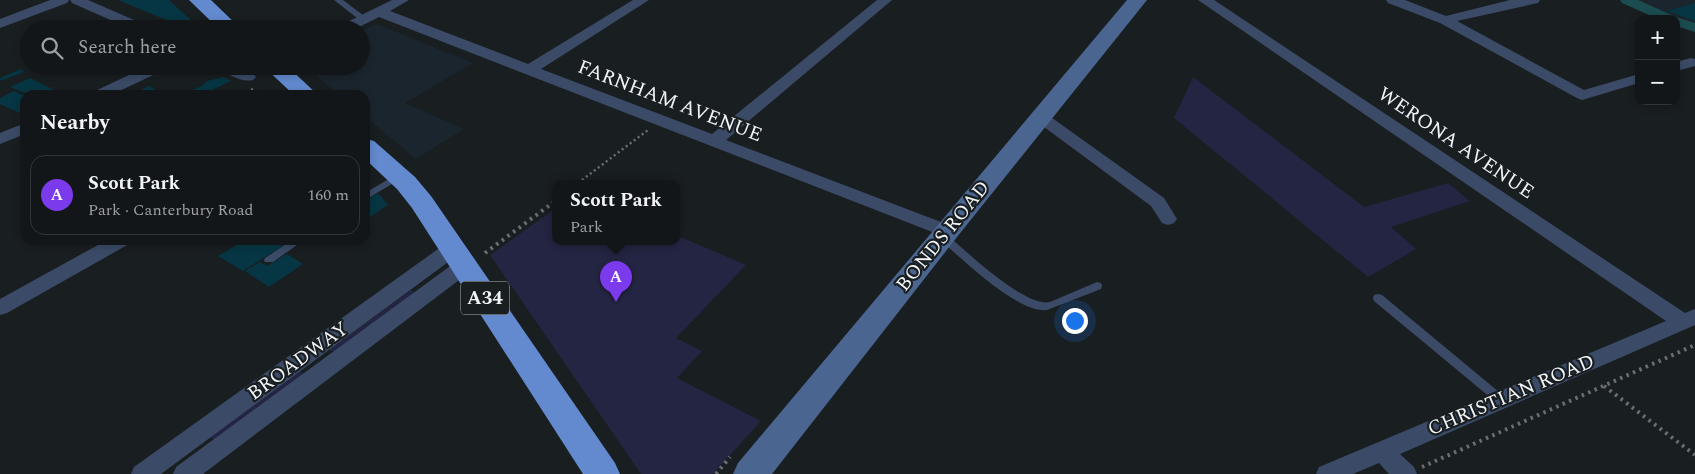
<!DOCTYPE html>
<html lang="en">
<head>
<meta charset="utf-8">
<style>
  body { margin:0; font-family:Spectral,serif; background:#1c1f22; color:#f1f3f6 }
  .controls { position:absolute; right:15px; top:15px; display:grid; overflow:hidden; border-radius:10px; box-shadow:0 2px 8px #0003 }
  .controls button { width:45px; height:45px; display:grid; place-items:center; padding:0; border:0; border-bottom:1px solid #323538; background:#131619; color:#f1f3f6; font:25px sans-serif }
  .you { position:absolute; left:1074px; top:320px; width:18px; height:18px; margin:-12px; border:4px solid #fff; border-radius:50%; background:#1a73e8; box-shadow:0 0 0 8px #1a73e833 }
  .badge { display:grid; place-items:center; width:32px; height:32px; border-radius:50%; background:#7c3aed; color:#fff; font-size:16px; font-weight:700 }
  .pin { position:absolute; translate:-50% -41px; filter:drop-shadow(0 1px 2px #0008) }
  .pin::after { content:''; position:absolute; top:26px; width:18px; height:15px; background:inherit; clip-path:polygon(0 0,100% 0,50% 100%) }
  .popup { position:absolute; left:552px; top:180px; width:128px; height:65px; box-sizing:border-box; display:grid; place-content:center; border-radius:10px; background:#131619; filter:drop-shadow(0 1px 4px #0005); font-size:16px; white-space:nowrap; color:#9d9fa2 }
  .popup b { font-size:19px; color:#f1f3f6 }
  .popup::after { content:''; position:absolute; left:50%; top:100%; margin-left:-10px; border:10px solid transparent; border-top-color:#131619 }
  .list { margin:0; padding:0; list-style:none }
  h2 { display:flex; justify-content:space-between; align-items:center; height:65px; margin:0; padding:0 20px; font-size:21px }
  h2 small { font-size:16px; font-weight:400; color:#9d9fa2 }
  .list li { display:grid; grid-template-columns:32px 1fr auto; gap:15px; align-items:center; box-sizing:border-box; height:80px; margin:0 10px 10px; padding:0 10px; border:1px solid #323538; border-radius:15px }
  .list b { display:block; font-size:19px; white-space:nowrap }
  .list p { margin:0; font-size:16px; white-space:nowrap; color:#9d9fa2 }
  .list em { font-size:16px; font-style:normal; color:#9d9fa2 }
  .icon { flex:none; width:28px; height:28px; fill:none; stroke:currentColor; stroke-width:2; stroke-linecap:round; stroke-linejoin:round }
  .map { position:relative; flex:none; width:1695px; height:474px; overflow:hidden }
  .search { position:absolute; background:#131619; box-shadow:0 2px 8px #0003; left:20px; top:20px; width:350px; height:55px; display:flex; align-items:center; gap:12px; box-sizing:border-box; padding:0 18px; border-radius:28px; color:#9d9fa2; font-size:19px }
  .panel { position:absolute; background:#131619; box-shadow:0 2px 8px #0003; left:20px; top:90px; width:350px; height:155px; border-radius:15px }
  .map>svg:first-child { display:block }
  .built { fill:#1b252d }
  .green { fill:#242542 }
  .lines { fill:none; stroke-linecap:round; stroke-linejoin:round }
  .canal { fill:#1a4c50; fill-rule:evenodd }
  .building { fill:#063643 }
  .path-far1 { stroke:#6a6e71; stroke-width:2.5; stroke-dasharray:2 3; stroke-linecap:butt }
  .path { stroke:#6a6e71; stroke-width:4; stroke-dasharray:2.5 4.5; stroke-linecap:butt }
  .lane { fill:#3b4b67; fill-rule:evenodd }
  .street { fill:#3b4b67; fill-rule:evenodd }
  .secondary { fill:#4b6591; fill-rule:evenodd }
  .highway { fill:#638acf; fill-rule:evenodd }
  .labels { text-anchor:middle; dominant-baseline:central; stroke-width:4.5; stroke-linejoin:round; paint-order:stroke }
  .shield { fill:#191e21; stroke:#b0b4b7; stroke-width:1 }
  .shield-label { font-size:19px; font-weight:bold; fill:#f1f4f7 }
  .street-label { font-size:20px; fill:#f1f4f7; stroke:#191e21 }
</style>
</head>
<body>
<div class="map">
<svg width="1695" height="474" viewBox="0 0 1695 474">
  <rect width="100%" height="100%" fill="#191e21"/>
  <g class="built">
    <path d="M1628 0H1695V30L1676 22V19H1670Z"/>
    <path d="M377 24 473 63 405 103 464 129 416 159 365 116V95H339L305 66H361V31Z"/>
  </g>
  <g class="green">
    <path d="M1193 77 1364 207 1448 183 1470 201 1391 227 1416 249 1368 277 1174 118Z"/>
    <path d="M556 208V241H676V235L746 265 676 338 702 351 677 378 761 421 713 474H641L490 255Z"/>
    <path d="M411 290 415 293 334 352 329 350Z"/>
    <path d="M300 371 305 375 215 440 210 437Z"/>
  </g>
  <g class="lines">
    <path class="canal" d="M1620 0H1638L1676 17 1695 23V32L1676 26V19H1658L1622 3Z"/>
  </g>
  <g class="building">
    <path d="M118 0H169L193 22 181 26Z"/>
    <path d="M1695 3V21L1667 11Z"/>
    <path d="M21 69 24 72 0 81V78Z"/>
    <path d="M223 77 231 81 212 90 224 95H183L203 85 207 81Z"/>
    <path d="M30 78 64 95H40L31 90 25 93 10 87Z"/>
    <path d="M149 86 166 95H130Z"/>
    <path d="M14 91 25 96V111L20 113 0 104V98Z"/>
    <path d="M378 193 388 205 365 220V201Z"/>
    <path d="M245 240H292L243 271 218 256Z"/>
    <path d="M287 254 303 264 269 287 245 271 260 262 267 266Z"/>
  </g>
  <g class="lines">
    <g class="path-far1">
      <path d="M198 66 211 72"/>
      <path d="M175 69 182 66"/>
      <path d="M251 89 265 95"/>
      <path d="M578 183 648 130"/>
      <path d="M552 203 556 200"/>
    </g>
    <g class="path">
      <path d="M485 253 554 202"/>
      <path d="M1604 386 1695 455"/>
      <path d="M1422 467 1695 345"/>
      <path d="M716 474 730 457"/>
    </g>
    <g class="lane">
      <path d="M334 0H343L368 19 367 21H361Z"/>
      <path d="M399 173 404 176 402 178 365 200V193Z"/>
      <path d="M942 233 946 234C965 250 1025 308 1050 302L1097 282 1101 283 1102 286 1101 289 1047 310C1018 314 960 257 938 238L937 236Z"/>
      <path d="M292 240H304L273 262H265L264 260 265 258Z"/>
      <path d="M1378 294 1382 295 1505 397 1507 400 1505 403 1501 405 1497 403 1374 301 1373 298 1374 295Z"/>
    </g>
    <g class="street">
      <path d="M50 0H69L67 3 0 28V19Z"/>
      <path d="M70 0H88L148 26 150 29H131L72 3Z"/>
      <path d="M392 0H409L390 11 528 64 633 0H649L541 69 712 134 877 0H892L726 140 954 227 956 231 954 235 947 237 940 235 379 17 355 29H337L339 26Z"/>
      <path d="M1198 0H1214L1685 313 1695 309V325L1400 454 1414 467 1417 474H1389L1379 463 1353 474H1316L1319 467 1666 321Z"/>
      <path d="M1386 0H1405L1446 16 1510 0H1540L1538 3 1457 21 1584 90 1639 74V83L1582 100 1577 98 1440 23 1388 3Z"/>
      <path d="M1691 58 1695 59V66L1676 71V62Z"/>
      <path d="M148 66H168L166 69 111 95H90L93 92Z"/>
      <path d="M216 66C229 66 247 65 256 77L253 80C242 83 228 74 218 69Z"/>
      <path d="M1042 113 1048 115 1164 198 1177 219 1174 223 1168 225 1162 223 1151 206 1036 121 1034 118 1036 115Z"/>
      <path d="M25 123V134L0 144V133Z"/>
      <path d="M107 240H131L129 244 7 313 0 315V299Z"/>
      <path d="M452 243 459 244 462 249 459 254 161 474H131L134 467 445 244Z"/>
      <path d="M464 259 471 261 474 266 471 271 203 474H173L176 467 457 261Z"/>
    </g>
    <path class="secondary" d="M1127 0H1147L957 237 772 474H733L738 463Z"/>
    <g class="highway">
      <path d="M189 0H211L241 29H219Z"/>
      <path d="M263 66H287L318 95H294Z"/>
      <path d="M365 139 374 141 415 177 431 196 615 463 620 474H583L412 208 397 189 365 159Z"/>
    </g>
  </g>
  <g class="labels">
    <rect class="shield" x="461" y="281.5" width="48" height="33" rx="4"/>
    <g class="shield-label">
      <text x="485" y="298">A34</text>
    </g>
    <g class="street-label">
      <text transform="translate(670 101) rotate(21)">FARNHAM AVENUE</text>
      <text transform="translate(1456 143) rotate(34)">WERONA AVENUE</text>
      <text transform="translate(943 236) rotate(-51)">BONDS ROAD</text>
      <text transform="translate(298 361) rotate(-36)">BROADWAY</text>
      <text transform="translate(1511 395) rotate(-23)">CHRISTIAN ROAD</text>
    </g>
  </g>
</svg>
<div class="controls">
<button>+</button>
<button>−</button>
</div>
<div class="you"></div>
<div class="pin badge" style="left:616px;top:302px">A</div>
<div class="popup"><b>Scott Park</b>Park</div>
<div class="search"><svg class="icon" aria-label="search" viewBox="0 0 24 24"><circle cx="10" cy="10" r="6"/><path d="M15 15l6 6"/></svg>Search here</div>
<section class="panel">
<h2>Nearby<small></small></h2>
<ul class="list">
<li><span class="badge">A</span><div><b>Scott Park</b><p>Park · Canterbury Road</p></div><em>160 m</em></li>
</ul>
</section>
</div>
</body>
</html>
